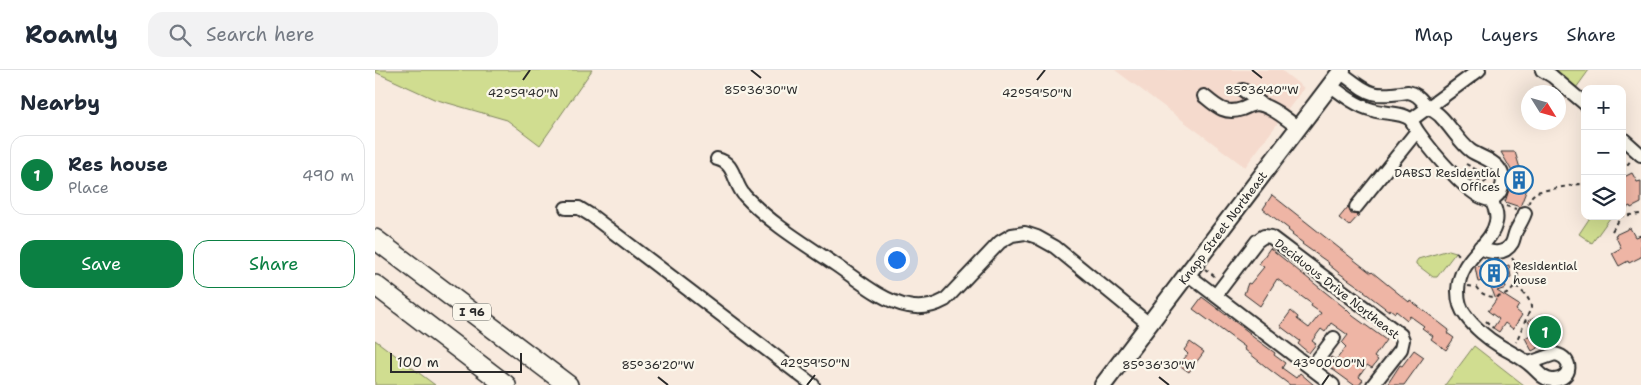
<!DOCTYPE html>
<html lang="en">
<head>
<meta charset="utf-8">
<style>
  body { margin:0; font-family:"Shantell Sans",sans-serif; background:#f2f2f3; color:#1f2937 }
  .controls { position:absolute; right:15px; top:15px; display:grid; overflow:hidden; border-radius:10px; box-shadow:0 5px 20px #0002 }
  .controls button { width:45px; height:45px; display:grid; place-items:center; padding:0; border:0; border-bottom:1px solid #e0e1e3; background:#fff; color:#1f2937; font:25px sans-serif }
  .compass { position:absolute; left:1146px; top:15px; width:45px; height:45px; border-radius:50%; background:#fff; box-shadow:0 5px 20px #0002; rotate:127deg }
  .scale { position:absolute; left:15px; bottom:12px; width:132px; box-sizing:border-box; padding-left:5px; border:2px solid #2b2b2b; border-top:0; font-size:14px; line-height:18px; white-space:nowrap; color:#2b2b2b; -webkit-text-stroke:4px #fbf7ec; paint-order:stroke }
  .you { position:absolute; left:521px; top:189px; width:18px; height:18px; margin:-12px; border:4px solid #fff; border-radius:50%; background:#1a73e8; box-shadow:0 0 0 8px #1a73e833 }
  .badge { display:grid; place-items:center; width:32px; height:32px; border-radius:50%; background:#0b8043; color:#fff; font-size:16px; font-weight:700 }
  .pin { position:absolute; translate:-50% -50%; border:2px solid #fff; box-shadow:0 1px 5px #0006 }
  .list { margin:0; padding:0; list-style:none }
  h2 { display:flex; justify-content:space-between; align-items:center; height:65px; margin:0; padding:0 20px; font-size:21px }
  h2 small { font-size:16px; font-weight:400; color:#747a83 }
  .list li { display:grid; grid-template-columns:32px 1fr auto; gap:15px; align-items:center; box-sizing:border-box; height:80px; margin:0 10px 10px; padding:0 10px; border:1px solid #e0e1e3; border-radius:15px }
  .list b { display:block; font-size:19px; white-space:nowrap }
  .list p { margin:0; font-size:16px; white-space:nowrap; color:#747a83 }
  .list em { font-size:16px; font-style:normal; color:#747a83 }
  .actions { display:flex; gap:10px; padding:15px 20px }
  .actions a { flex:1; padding:11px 0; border:1px solid #0b8043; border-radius:15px; text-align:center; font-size:18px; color:#0b8043 }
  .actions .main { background:#0b8043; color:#fff }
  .icon { flex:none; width:28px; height:28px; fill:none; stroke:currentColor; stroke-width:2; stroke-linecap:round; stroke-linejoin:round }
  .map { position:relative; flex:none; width:1266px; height:315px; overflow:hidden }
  header { display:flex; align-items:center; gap:30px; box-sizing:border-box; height:70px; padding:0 25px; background:#fff; border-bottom:1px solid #e0e1e3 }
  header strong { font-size:24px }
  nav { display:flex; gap:28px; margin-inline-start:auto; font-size:18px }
  .search { width:350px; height:45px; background:#f2f2f3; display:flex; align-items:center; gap:12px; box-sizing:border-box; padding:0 18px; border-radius:15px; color:#747a83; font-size:19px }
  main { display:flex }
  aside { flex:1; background:#fff }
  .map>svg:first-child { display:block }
  .built { fill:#f5dacd }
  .green { fill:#d0dd90; stroke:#7e845e }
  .building { fill:#eeb5a5; stroke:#2b2b2b }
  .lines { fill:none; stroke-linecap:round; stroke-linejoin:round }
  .minor-casing { stroke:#2b2b2b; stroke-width:16 }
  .major-casing { stroke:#2b2b2b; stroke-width:20 }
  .highway-casing { stroke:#2b2b2b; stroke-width:22 }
  .path { stroke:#2b2b2b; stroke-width:2; stroke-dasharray:4 4; stroke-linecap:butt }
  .minor { stroke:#fbf7ec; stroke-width:12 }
  .major { stroke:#fbf7ec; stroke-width:16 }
  .highway { stroke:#fbf7ec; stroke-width:19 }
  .ticks { fill:none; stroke:#2b2b2b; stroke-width:2 }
  .labels { text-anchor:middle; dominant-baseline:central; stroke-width:4.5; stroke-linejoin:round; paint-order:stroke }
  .shield { fill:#fbf7ec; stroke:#696865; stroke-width:1 }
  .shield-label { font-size:11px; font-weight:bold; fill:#2b2b2b }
  .poi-label { font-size:12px; fill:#2b2b2b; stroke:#fbf7ec; text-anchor:end }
  .street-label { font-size:12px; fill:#2b2b2b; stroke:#fbf7ec }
  .ticks-label { font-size:12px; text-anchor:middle; fill:#2b2b2b; stroke:#fbf7ec; stroke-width:4.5; stroke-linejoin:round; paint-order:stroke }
</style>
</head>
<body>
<header>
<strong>Roamly</strong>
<div class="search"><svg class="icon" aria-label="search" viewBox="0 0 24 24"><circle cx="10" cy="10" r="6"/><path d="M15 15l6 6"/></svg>Search here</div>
<nav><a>Map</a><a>Layers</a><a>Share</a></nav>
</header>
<main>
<aside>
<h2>Nearby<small></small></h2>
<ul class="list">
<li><span class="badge">1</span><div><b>Res house</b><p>Place</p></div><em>490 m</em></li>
</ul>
<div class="actions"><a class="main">Save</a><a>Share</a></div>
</aside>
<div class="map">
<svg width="1266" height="315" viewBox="0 0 1266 315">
  <rect width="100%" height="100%" fill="#f8eade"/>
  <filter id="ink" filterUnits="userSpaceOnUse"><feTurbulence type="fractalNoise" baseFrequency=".02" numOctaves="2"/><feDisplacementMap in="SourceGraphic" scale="10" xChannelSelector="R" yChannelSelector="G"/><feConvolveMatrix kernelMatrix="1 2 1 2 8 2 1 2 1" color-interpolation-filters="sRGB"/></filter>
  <g filter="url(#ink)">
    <path class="built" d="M740 0H906L929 18 870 97Z"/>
    <g class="green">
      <path d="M0 0H217L165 75 132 50 59 29 0 2Z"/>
      <path d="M1177 0H1214L1201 18Z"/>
      <path d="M1216 146H1232L1235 148 1217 173 1204 164Z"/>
      <path d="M1074 180 1081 182 1062 207H1058L1041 194V192L1043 189Z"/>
      <path d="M0 270 60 315H0Z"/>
      <path d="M1099 276 1149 315H1070Z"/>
    </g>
    <g class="building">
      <path d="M1126 82H1140L1148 108 1155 111 1145 137 1130 132 1139 105Z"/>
      <path d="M1257 103 1262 112 1266 111V133L1256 138 1255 136 1247 140V108Z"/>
      <path d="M897 125 983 193 996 203 997 202 1034 232 1035 230 1074 260 1072 263 1079 268 1071 280 1056 269 1058 266 1047 258 1049 256 1035 246 1032 250 1021 241 1020 243 1015 239 1014 241 989 222 990 221 964 203 953 194 954 193 927 174 928 173 917 165 918 164 913 160 914 159 888 139Z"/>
      <path d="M973 137 976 144 984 145 974 156 964 148Z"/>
      <path d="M1255 158 1260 167 1266 165V187L1254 193 1253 191 1244 196 1237 183 1246 178 1240 165Z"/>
      <path d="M895 178 970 238 978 246 1011 270 999 287 1003 290 997 298 992 295 984 307 988 310 984 315H979L950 294 956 287 961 290 971 277 967 273 973 265 956 253 950 262 946 259 937 271 941 274 934 283 923 274 925 271 905 256 916 241 923 247 922 249 934 258 946 243 936 236 937 234 902 209 885 236 869 224 873 213 875 214 889 197 884 194Z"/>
      <path d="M1122 190 1124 198 1134 195 1136 207 1129 210 1131 218 1122 221 1144 235 1141 240 1147 245 1138 259 1130 253 1124 262 1118 258 1124 249 1113 241 1121 230 1118 222 1113 210 1103 212 1100 197 1110 195V192Z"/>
      <path d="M827 227 875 263 874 264 900 283 899 285 910 293 907 298 921 308 925 303 939 315H915L895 300 869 279 870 277 818 239Z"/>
      <path d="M1168 244 1173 253 1178 251 1183 262 1179 264 1182 271 1167 278 1166 276 1157 281 1150 268 1159 263 1153 251Z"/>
      <path d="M815 272 829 282 814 302 804 295 813 284 809 280Z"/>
      <path d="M1039 280 1049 287 1029 315H1012L1025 295 1027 296Z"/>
    </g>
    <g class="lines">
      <defs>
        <g id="minor">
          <path d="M1167 0 1177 6 1210 34"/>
          <path d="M955 15C968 25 982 36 998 40 1009 44 1026 42 1035 49 1038 52 1040 58 1043 62 1052 75 1100 136 1117 129 1127 125 1131 109 1125 100 1119 90 1105 87 1096 81 1085 73 1076 57 1066 47 1063 43 1058 41 1054 38 1047 32 1044 24 1033 22 995 28 995 24 965 2"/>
          <path d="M868 20 888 35"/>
          <path d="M829 26C841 36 850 45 867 39 872 37 877 34 882 34 895 35 913 50 923 58"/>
          <path d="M1036 50 1104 0"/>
          <path d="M1247 68 1266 85"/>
          <path d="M342 89C361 93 358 114 370 126 396 154 430 174 461 195 483 210 507 231 533 236 546 239 559 236 570 230L625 172 637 165 650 163 662 167 680 177 774 254"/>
          <path d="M1116 130C1119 136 1123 144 1121 152 1116 177 1084 187 1083 221 1083 230 1085 239 1091 246 1099 257 1113 269 1125 276 1135 282 1146 287 1154 294 1162 300 1168 311 1179 310 1197 309 1199 288 1180 284L1154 293"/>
          <path d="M981 137 1042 61"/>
          <path d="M191 138H204L217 146 438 315"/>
          <path d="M1105 177C1115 184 1130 185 1137 173 1139 169 1139 165 1141 161 1144 155 1148 149 1150 143"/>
          <path d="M812 204 958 315"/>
          <path d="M841 225 882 171 889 166 896 167 1026 265 1028 270 1026 279 998 315"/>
          <path d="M936 298 959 268"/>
        </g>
        <path id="major" d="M728 315 967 0"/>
        <g id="highway">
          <path d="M0 169 193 315"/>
          <path d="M0 215 131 315"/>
        </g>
      </defs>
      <use href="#minor" class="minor-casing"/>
      <use href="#major" class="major-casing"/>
      <use href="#highway" class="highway-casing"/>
      <g class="path">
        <path d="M1091 94 1116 108"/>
        <path d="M1247 101 1257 89"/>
        <path d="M1096 105 1107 114 1116 108"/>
        <path d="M1153 134 1157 126 1161 122 1204 114 1210 115"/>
        <path d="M1131 136 1141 139"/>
        <path d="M1245 146 1266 144"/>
        <path d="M1237 161 1246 147"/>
        <path d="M1081 182 1085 186"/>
        <path d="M830 199 842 208"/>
        <path d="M1093 216 1101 217C1117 240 1158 220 1137 188"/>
        <path d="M1141 216C1148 222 1156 229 1156 238L1141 272"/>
        <path d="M1111 251 1118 258"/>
      </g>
      <use href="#minor" class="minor"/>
      <use href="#major" class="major"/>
      <use href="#highway" class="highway"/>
    </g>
  </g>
  <path class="ticks" d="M376 0 386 8M877 0 887 8M148 10 155 0M662 10 670 0M283 307 293 315M784 307 794 315M432 315 440 305M947 315 954 305"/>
  <defs>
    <symbol id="building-ring" viewBox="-11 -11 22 22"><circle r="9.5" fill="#fbf7ec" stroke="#1f6fb2" stroke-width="1.5"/><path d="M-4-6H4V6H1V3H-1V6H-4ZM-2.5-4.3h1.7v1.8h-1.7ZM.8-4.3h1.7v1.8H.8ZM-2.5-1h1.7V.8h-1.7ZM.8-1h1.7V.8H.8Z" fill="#1f6fb2"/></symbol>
  </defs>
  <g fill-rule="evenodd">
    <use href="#building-ring" x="1128" y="94" width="32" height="32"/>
    <use href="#building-ring" x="1103" y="187" width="32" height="32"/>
  </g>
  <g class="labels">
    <rect class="shield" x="78" y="233.5" width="38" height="17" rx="4"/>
    <g class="shield-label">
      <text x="97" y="242">I 96</text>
    </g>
    <g class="poi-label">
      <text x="1125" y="103">DABSJ Residential<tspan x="1125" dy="14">Offices</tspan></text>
      <text x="1138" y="196" text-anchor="start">Residential<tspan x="1138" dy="14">house</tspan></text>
    </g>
    <g class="street-label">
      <text transform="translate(848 158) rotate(-53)">Knapp Street Northeast</text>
      <text transform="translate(962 219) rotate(38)">Deciduous Drive Northeast</text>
    </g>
  </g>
  <g class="ticks-label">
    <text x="386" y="24">85°36'30"W</text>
    <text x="887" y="24">85°36'40"W</text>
    <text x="148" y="27">42°59'40"N</text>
    <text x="662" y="27">42°59'50"N</text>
    <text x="440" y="297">42°59'50"N</text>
    <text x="954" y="297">43°00'00"N</text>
    <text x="283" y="299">85°36'20"W</text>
    <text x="784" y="299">85°36'30"W</text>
  </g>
</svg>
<div class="controls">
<button>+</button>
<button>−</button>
<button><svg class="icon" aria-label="layers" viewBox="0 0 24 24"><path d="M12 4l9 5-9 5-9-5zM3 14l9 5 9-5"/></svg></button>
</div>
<svg class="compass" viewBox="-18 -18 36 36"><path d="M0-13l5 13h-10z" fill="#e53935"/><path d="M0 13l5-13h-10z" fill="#747a83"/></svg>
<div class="scale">100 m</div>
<div class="you"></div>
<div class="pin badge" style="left:1170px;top:262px">1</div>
</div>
</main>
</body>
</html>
